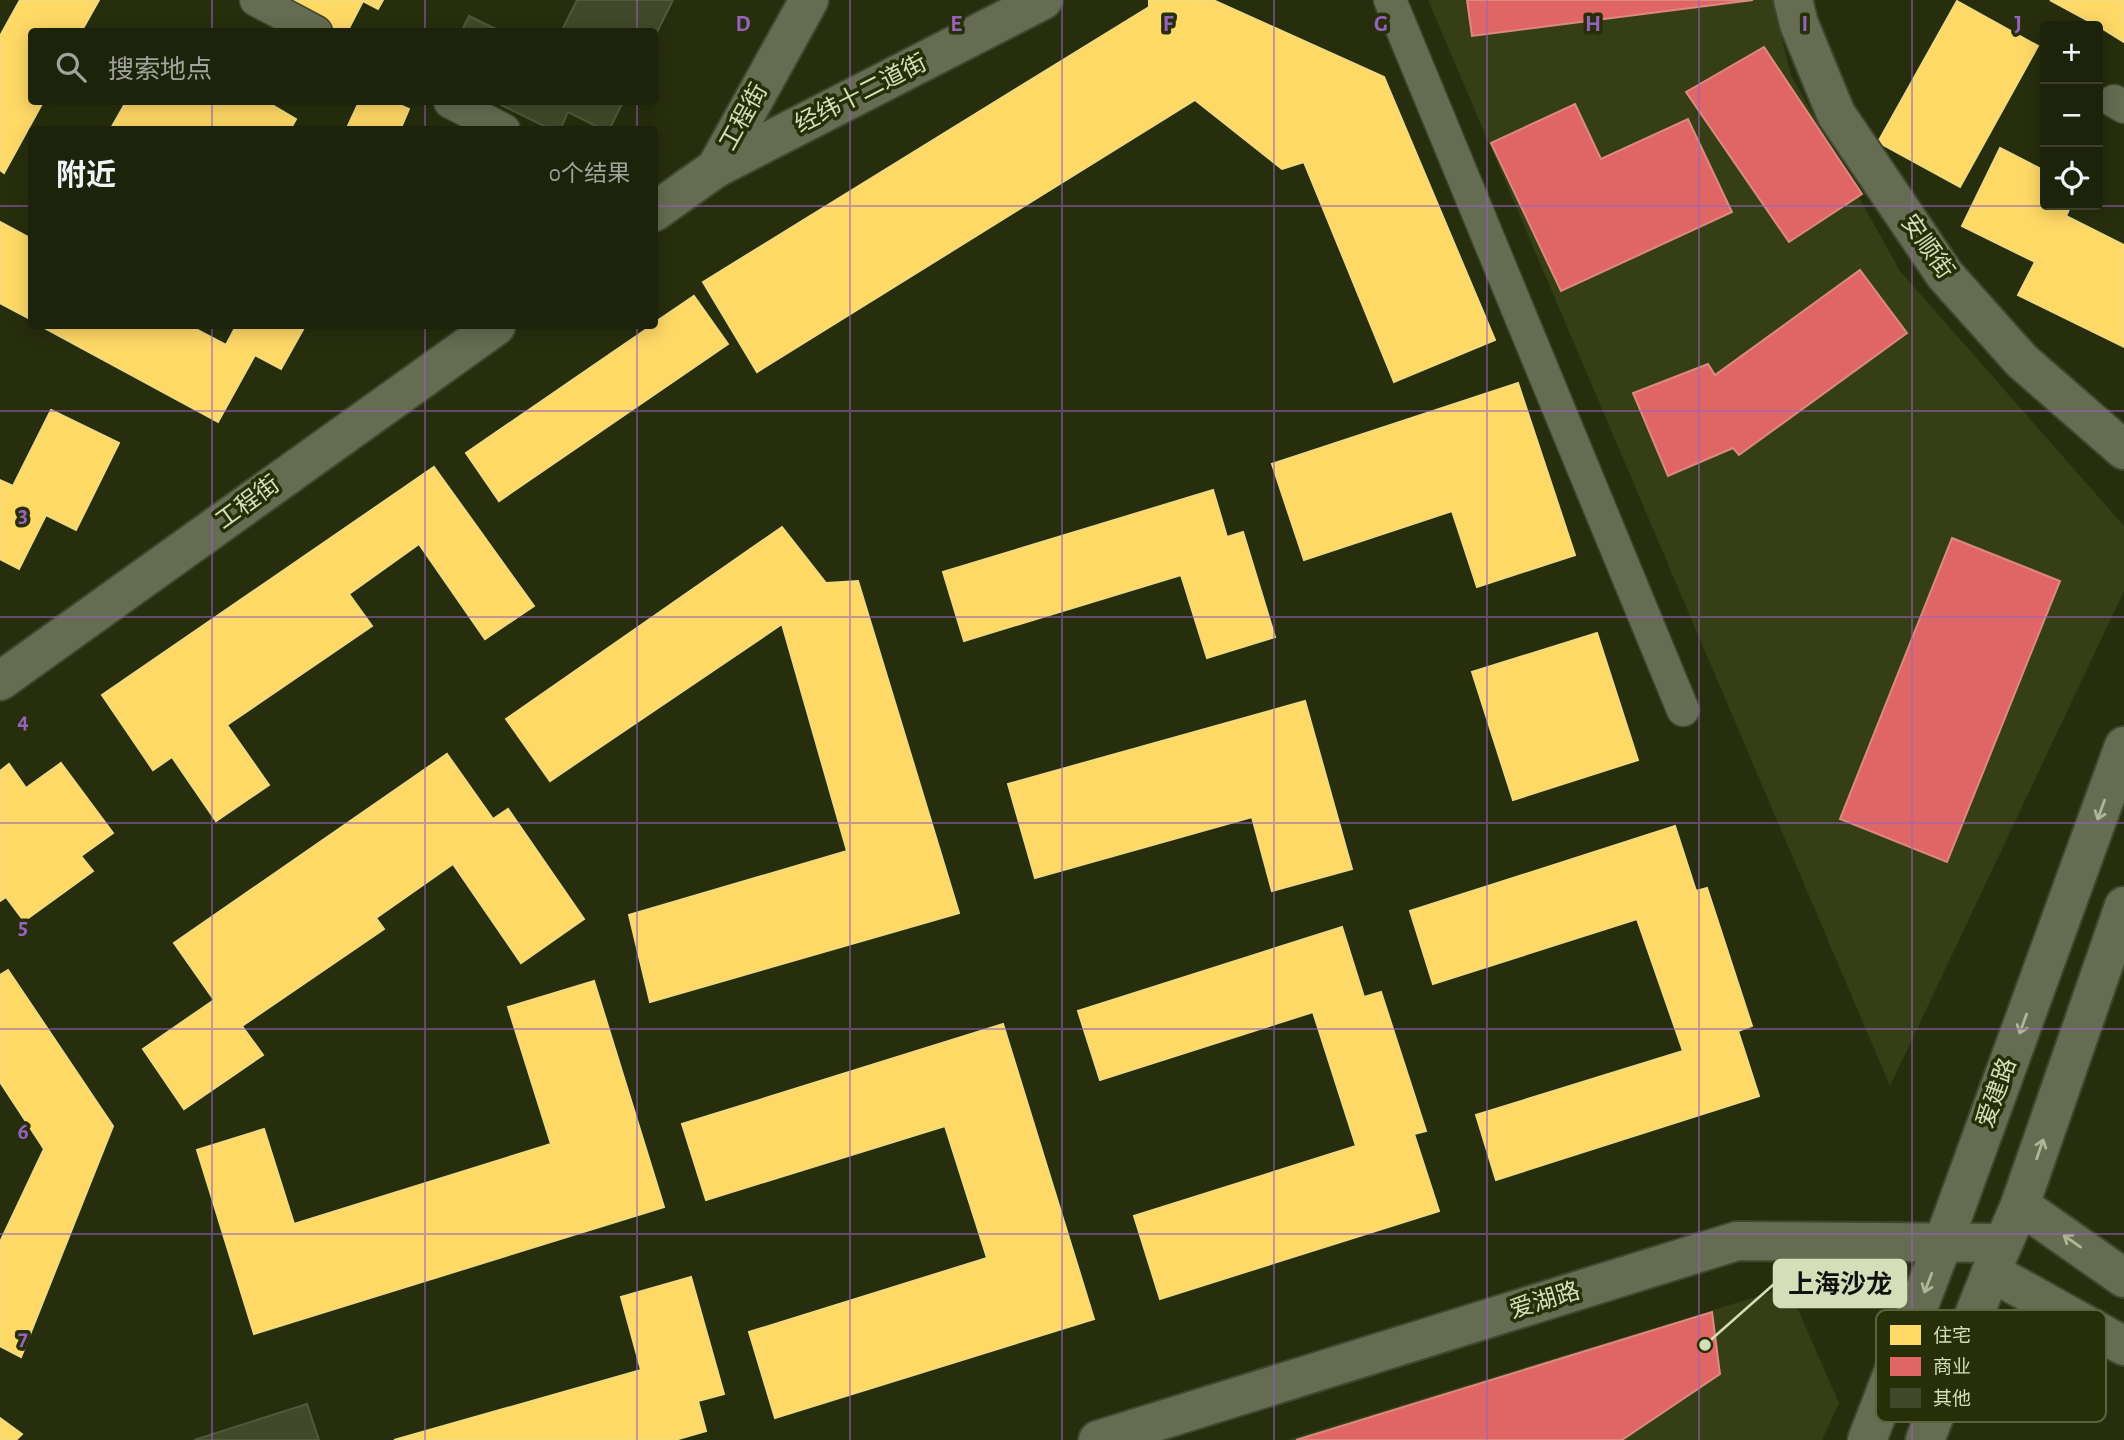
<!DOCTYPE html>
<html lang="zh">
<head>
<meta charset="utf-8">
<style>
  body { margin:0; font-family:"Alegreya Sans","Noto Sans SC",sans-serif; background:#252a13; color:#f1f3f6 }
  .controls { position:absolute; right:21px; top:21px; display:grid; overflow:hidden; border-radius:7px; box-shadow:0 4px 18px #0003 }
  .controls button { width:63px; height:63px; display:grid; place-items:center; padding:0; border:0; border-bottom:2px solid #3b3f2b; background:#1d220a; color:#f1f3f6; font:35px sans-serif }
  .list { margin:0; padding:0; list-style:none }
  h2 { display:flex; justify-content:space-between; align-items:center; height:91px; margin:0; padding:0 28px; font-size:30px }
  h2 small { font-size:23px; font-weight:400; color:#a0a49c }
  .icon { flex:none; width:38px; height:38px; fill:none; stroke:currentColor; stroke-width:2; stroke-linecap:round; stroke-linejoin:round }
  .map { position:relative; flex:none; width:2124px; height:1440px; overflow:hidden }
  .search { position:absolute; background:#1d220a; box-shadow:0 4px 18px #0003; left:28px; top:28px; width:630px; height:77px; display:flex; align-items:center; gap:18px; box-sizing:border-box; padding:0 24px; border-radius:7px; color:#a0a49c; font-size:26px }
  .panel { position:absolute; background:#1d220a; box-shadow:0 4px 18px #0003; left:28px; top:126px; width:630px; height:203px; border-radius:7px }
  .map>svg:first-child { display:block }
  .built { fill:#353e15 }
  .homes { fill:#ffd966; stroke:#f2db7f; stroke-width:2 }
  .shops { fill:#e06666; stroke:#dc8a7f; stroke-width:2 }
  .building { fill:#42492a; stroke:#51583b; stroke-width:2 }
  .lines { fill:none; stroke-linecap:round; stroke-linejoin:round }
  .street-casing { stroke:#41472e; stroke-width:35 }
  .secondary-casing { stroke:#41472e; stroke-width:42 }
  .street { stroke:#656c51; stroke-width:32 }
  .secondary { stroke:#656c51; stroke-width:38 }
  .oneway { stroke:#adb795 }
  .grid { fill:none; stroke:#9662be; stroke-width:2; stroke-opacity:0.55 }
  .labels { text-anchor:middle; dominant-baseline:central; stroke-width:7; stroke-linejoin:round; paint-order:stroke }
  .street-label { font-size:24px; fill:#d4dfba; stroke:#272f08 }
  .key { fill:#272f08; stroke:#5b643d; stroke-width:2 }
  .key-label { font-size:19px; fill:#d4dfba }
  .grid-label { font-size:23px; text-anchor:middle; font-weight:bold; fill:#9662be; stroke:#272f08; stroke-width:7; stroke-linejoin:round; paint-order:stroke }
  .leader { fill:none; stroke:#d4dfba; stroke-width:2.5 }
  .callout-dot { fill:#d4dfba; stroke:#272f08; stroke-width:2.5 }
  .callout { fill:#d4dfba; stroke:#d4dfba; stroke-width:2.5 }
  .callout-label { font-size:26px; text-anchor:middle; font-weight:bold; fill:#111 }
</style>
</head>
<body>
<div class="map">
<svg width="2124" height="1440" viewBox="0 0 2124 1440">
  <rect width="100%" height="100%" fill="#272e0d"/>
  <g class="built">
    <path d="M1428 0H1772L1791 75 1900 271 2124 526V591L1890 1086Z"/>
    <path d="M1788 1287 1839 1403 1822 1440H1286Z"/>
  </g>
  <g class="homes">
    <path d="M20 0H99L81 32H32V102H43L4 173 0 170V36Z"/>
    <path d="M276 0H383L378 9 363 1 347 32H334Z"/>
    <path d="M1149 0H1213L1384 77 1495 340 1394 382 1304 162 1282 169 1195 100 757 372 703 282 1149 7Z"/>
    <path d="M2050 0H2124V42L2098 26Z"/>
    <path d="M1957 1 2038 46 1960 187 1878 142Z"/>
    <path d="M126 102H267L296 119 290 130H110Z"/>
    <path d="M359 102H393L409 109 400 130H346Z"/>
    <path d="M2000 148 2045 171V205H2071L2066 216 2124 245V347L2018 295 2035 262 1962 226Z"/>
    <path d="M0 222 32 239V320L0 303Z"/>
    <path d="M694 296 728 344 499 501 466 453 651 326H654V323Z"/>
    <path d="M41 326H190L226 345 236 326H305L281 369 255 355 218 422Z"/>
    <path d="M1518 383 1575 555 1477 587 1452 511 1304 560 1272 464Z"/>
    <path d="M51 410 119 443 76 530 46 515 19 569 0 559V480L13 486Z"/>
    <path d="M434 467 534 606 485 639 419 544 349 594 372 626 227 725 269 785 216 821 172 757 153 770 102 695Z"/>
    <path d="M1213 490 1227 537 1243 532 1275 637 1207 658 1181 575 964 641 943 572Z"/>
    <path d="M782 527 826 583 858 581 959 913 650 1002 629 915 847 851 782 624 550 781 506 719Z"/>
    <path d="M1597 633 1638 760 1513 800 1472 672Z"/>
    <path d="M1305 701 1352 869 1272 891 1252 817 1035 878 1008 784Z"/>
    <path d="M447 754 493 819 508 809 584 919 521 963 453 864 376 918 384 929 242 1026 263 1055 184 1109 143 1049 214 1000 174 943Z"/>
    <path d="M61 763 113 833 81 856 93 871 24 921 6 897 0 901V771L9 764 26 788Z"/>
    <path d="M1675 826 1696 891 1707 888 1752 1026 1738 1031 1759 1096 1496 1180 1476 1115 1683 1051 1637 919 1433 984 1410 911Z"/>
    <path d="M1342 927 1364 997 1381 992 1426 1131 1414 1134 1439 1211 1160 1299 1134 1216 1356 1146 1313 1012 1100 1080 1078 1011Z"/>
    <path d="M8 970 113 1126 21 1357 0 1346V1242L44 1149 0 1082V975Z"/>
    <path d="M594 981 664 1207 254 1334 197 1150 264 1129 294 1224 551 1144 508 1007Z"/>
    <path d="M1003 1024 1094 1319 775 1418 749 1332 987 1258 945 1126 706 1200 682 1124Z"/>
    <path d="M691 1277 724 1394 698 1401 706 1431 675 1440H394L641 1370 621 1297Z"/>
    <path d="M0 1418 22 1434 16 1440H0Z"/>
  </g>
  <g class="shops">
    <path d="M1467 0H1753L1472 36Z"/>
    <path d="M1764 47 1862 194 1789 242 1686 92Z"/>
    <path d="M1575 104 1601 159 1688 119 1732 212 1561 291 1491 143Z"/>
    <path d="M1860 270 1907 333 1739 455 1733 448 1668 476 1633 393 1708 364 1715 375Z"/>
    <path d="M1952 538 2060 581 1947 862 1840 819Z"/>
    <path d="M1712 1312 1720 1374 1622 1440H1296Z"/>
  </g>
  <g class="building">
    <path d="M577 0H673L654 38V32H561Z"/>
    <path d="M469 16 502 32H461Z"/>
    <path d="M495 102H623L609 130H604L568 112 560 130H552Z"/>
    <path d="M307 1404 319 1440H194Z"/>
  </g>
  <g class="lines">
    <defs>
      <g id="street">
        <path d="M256 0 316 32"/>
        <path d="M1390 0 1683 710"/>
        <path d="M2114 101 2124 107"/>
        <path d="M450 102 504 130"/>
      </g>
      <g id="secondary">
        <path d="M1793 0 1799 24 1836 114 1945 275 2022 361 2124 450"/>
        <path d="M716 168 1043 0"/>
        <path d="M654 212 716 168 809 0"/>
        <path d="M0 681 496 326"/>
        <path d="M2020 1205 2124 1278"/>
        <path d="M1991 1272 2124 1346"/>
        <path d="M1098 1440 1737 1241 2003 1243"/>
        <path d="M1867 1440 1943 1243 2124 746"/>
        <path d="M1925 1440 1991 1272 2020 1205 2124 906"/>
      </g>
    </defs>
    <use href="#street" class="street-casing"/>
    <use href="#secondary" class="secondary-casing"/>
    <use href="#street" class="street"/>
    <use href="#secondary" class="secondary"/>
  </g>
  <defs><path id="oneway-shaft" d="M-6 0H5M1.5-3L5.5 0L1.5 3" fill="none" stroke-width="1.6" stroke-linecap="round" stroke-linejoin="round" transform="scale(1.75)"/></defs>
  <g class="oneway">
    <use href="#oneway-shaft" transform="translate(2101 810) rotate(110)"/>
    <use href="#oneway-shaft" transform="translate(2023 1024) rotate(110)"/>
    <use href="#oneway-shaft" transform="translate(2040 1149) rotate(-71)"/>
    <use href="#oneway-shaft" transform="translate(2072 1241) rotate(-145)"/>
    <use href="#oneway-shaft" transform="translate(1928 1283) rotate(111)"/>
  </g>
  <path class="grid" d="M212 0V32M425 0V32M637 0V32M850 0V1440M1062 0V1440M1274 0V1440M1487 0V1440M1699 0V1440M1912 0V1440M212 102V130M425 102V130M637 102V130M0 206H32M654 206H2124M212 326V1440M425 326V1440M637 326V1440M0 411H2124M0 617H2124M0 823H2124M0 1029H2124M0 1234H2124"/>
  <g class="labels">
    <g class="street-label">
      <text transform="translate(861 94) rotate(-27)">经纬十二道街</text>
      <text transform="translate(744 117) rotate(-61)">工程街</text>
      <text transform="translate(1927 247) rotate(55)">安顺街</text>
      <text transform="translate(248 503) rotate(-36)">工程街</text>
      <text transform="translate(1997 1093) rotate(-70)">爱建路</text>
      <text transform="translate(1545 1301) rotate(-17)">爱湖路</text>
    </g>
  </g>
  <rect x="1876" y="1310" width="230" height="112" rx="10" class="key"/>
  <rect x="1890" y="1325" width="31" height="20" fill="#ffd966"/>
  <rect x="1890" y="1357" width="31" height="19" fill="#e06666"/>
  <rect x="1890" y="1388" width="31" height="20" fill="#42492a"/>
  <g class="key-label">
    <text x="1933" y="1342">住宅</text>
    <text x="1933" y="1373">商业</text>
    <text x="1933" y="1405">其他</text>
  </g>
  <g class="grid-label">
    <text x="743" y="31">D</text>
    <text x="956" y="31">E</text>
    <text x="1168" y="31">F</text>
    <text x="1381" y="31">G</text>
    <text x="1593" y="31">H</text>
    <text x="1805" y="31">I</text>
    <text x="2018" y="31">J</text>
    <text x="23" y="522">3</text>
    <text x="23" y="728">4</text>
    <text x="23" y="934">5</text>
    <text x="23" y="1139">6</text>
    <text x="23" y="1345">7</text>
  </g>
  <path class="leader" d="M1705 1345L1774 1284"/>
  <circle class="callout-dot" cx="1705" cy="1345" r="7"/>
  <rect class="callout" x="1774" y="1260" width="132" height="47" rx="7"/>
  <g class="callout-label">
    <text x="1840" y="1293">上海沙龙</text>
  </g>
</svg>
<div class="controls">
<button>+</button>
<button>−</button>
<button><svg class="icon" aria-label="locate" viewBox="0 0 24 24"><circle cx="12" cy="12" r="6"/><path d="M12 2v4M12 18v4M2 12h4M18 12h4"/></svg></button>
</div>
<div class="search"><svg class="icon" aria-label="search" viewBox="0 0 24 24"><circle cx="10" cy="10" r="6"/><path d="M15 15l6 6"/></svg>搜索地点</div>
<section class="panel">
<h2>附近<small>0个结果</small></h2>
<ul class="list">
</ul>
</section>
</div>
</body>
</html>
